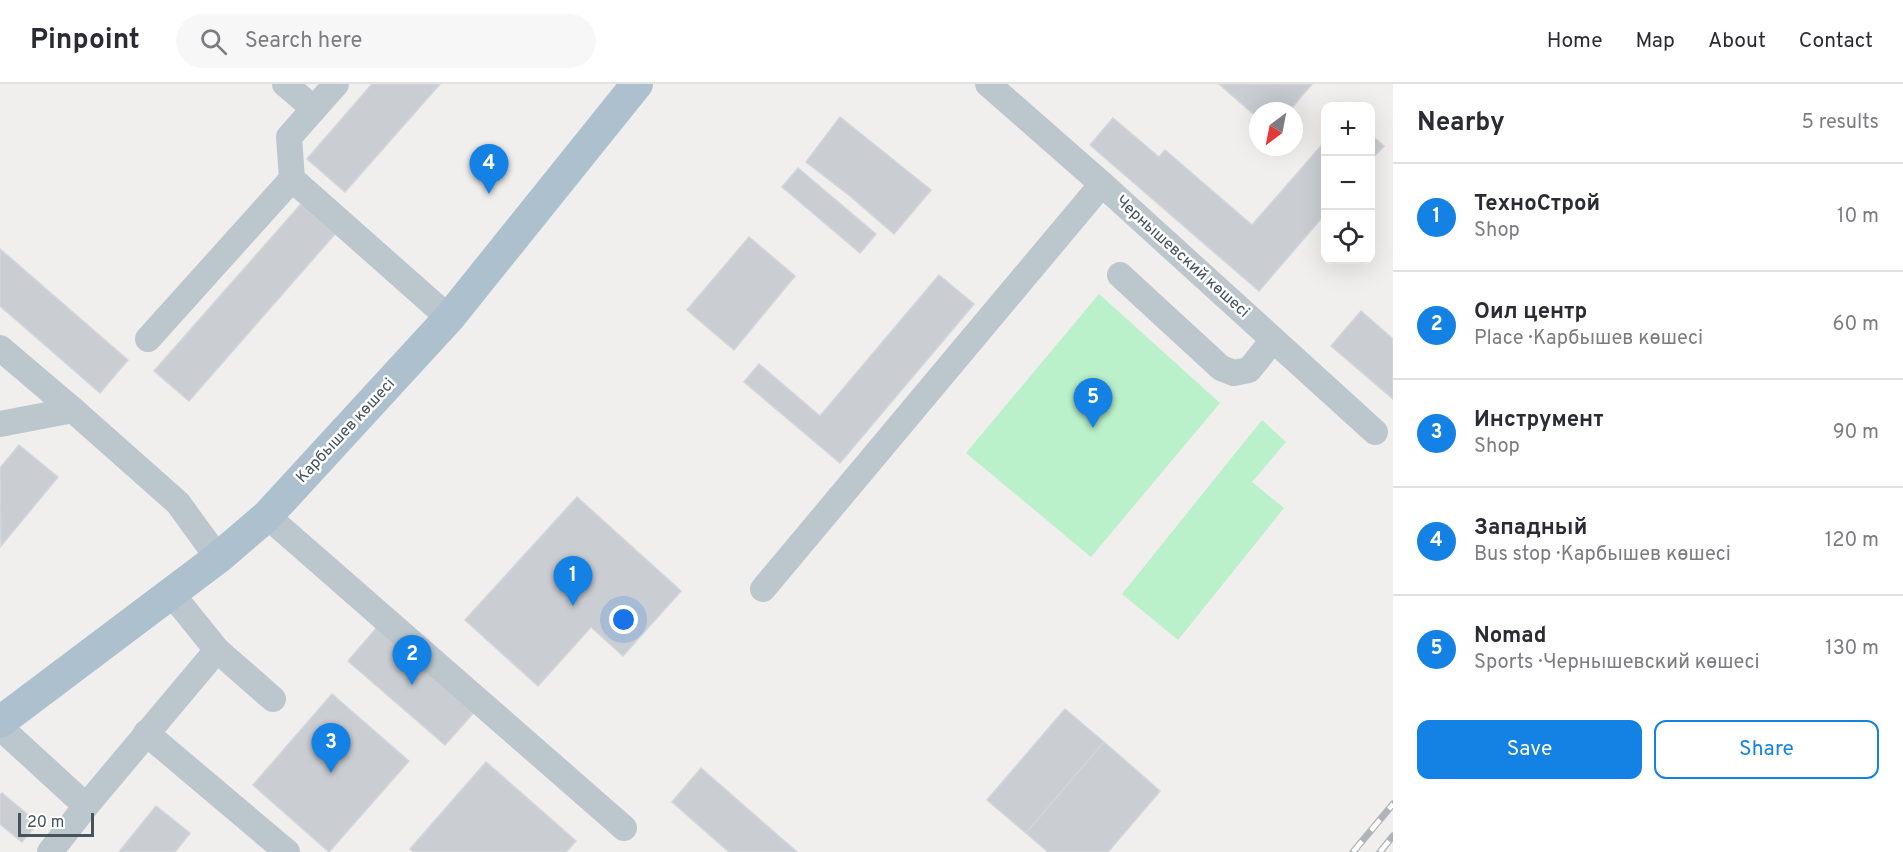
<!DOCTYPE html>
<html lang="en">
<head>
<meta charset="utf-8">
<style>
  body { margin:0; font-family:Overpass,sans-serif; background:#f7f7f7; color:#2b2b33 }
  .controls { position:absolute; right:18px; top:18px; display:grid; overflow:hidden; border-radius:12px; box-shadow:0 6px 24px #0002 }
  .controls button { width:54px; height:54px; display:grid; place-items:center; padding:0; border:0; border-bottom:2px solid #e1e1e2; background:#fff; color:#2b2b33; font:30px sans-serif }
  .compass { position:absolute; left:1249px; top:18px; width:54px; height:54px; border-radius:50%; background:#fff; box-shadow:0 6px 24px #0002; rotate:212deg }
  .scale { position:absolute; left:18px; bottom:15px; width:76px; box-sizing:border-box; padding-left:6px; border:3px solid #45535c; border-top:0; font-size:16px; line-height:21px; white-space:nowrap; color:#45535c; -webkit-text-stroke:4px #fff; paint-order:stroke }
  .you { position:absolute; left:624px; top:536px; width:21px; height:21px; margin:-15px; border:4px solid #fff; border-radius:50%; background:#1a73e8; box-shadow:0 0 0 9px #1a73e833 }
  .badge { display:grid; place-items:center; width:39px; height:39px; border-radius:50%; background:#1481e4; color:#fff; font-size:20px; font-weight:700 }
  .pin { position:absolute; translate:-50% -50px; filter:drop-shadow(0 2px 3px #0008) }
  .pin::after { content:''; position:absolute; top:32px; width:21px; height:18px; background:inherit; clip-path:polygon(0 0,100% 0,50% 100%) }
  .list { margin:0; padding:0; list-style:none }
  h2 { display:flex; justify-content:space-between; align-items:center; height:78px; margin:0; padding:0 24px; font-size:26px }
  h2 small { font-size:20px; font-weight:400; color:#7c7c81 }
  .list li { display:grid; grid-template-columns:39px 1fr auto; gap:18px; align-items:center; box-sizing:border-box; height:108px; padding:0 24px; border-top:2px solid #e1e1e2 }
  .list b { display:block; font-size:22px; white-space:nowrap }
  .list p { margin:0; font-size:20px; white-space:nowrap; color:#7c7c81 }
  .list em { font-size:20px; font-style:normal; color:#7c7c81 }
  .actions { display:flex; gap:12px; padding:18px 24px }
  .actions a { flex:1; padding:14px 0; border:2px solid #1481e4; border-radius:12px; text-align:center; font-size:21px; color:#1481e4 }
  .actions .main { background:#1481e4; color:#fff }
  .icon { flex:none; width:33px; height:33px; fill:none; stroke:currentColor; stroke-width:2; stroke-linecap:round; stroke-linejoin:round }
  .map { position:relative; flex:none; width:1393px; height:768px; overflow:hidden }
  header { display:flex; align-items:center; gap:36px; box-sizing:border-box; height:84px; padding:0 30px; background:#fff; border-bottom:2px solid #e1e1e2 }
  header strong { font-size:28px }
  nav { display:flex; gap:33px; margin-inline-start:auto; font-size:21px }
  .search { width:420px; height:54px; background:#f7f7f7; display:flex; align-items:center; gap:15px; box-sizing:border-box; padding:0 21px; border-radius:33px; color:#7c7c81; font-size:22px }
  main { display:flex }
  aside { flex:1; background:#fff }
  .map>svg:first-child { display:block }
  .green { fill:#baf0ca }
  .building { fill:#caced3; stroke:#d2d5da; stroke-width:1.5 }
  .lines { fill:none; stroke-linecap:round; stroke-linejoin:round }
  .minor { stroke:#bbc7cd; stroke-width:26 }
  .major { stroke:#acc0ce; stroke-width:32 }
  .rail-casing { stroke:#b0b4b8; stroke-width:7 }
  .rail { stroke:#fff; stroke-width:4.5; stroke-dasharray:14; stroke-linecap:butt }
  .labels { text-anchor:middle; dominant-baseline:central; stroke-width:5; stroke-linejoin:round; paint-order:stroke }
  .street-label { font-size:16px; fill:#45535c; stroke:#fff }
</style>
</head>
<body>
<header>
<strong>Pinpoint</strong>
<div class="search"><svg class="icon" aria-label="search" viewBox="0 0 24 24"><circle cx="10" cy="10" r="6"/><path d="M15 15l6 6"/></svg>Search here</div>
<nav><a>Home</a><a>Map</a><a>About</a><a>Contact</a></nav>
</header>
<main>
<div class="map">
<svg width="1393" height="768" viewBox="0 0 1393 768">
  <rect width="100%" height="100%" fill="#f1eeee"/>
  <g class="green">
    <path d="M1099 210 1220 319 1091 473 966 369Z"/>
    <path d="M1262 336 1286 358 1252 398 1284 424 1178 556 1122 510Z"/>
  </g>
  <g class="building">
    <path d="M372 0H440L345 108 307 75Z"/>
    <path d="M1219 0H1312L1289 27H1258V34Z"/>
    <path d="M840 33 931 106 894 150 850 112 806 78Z"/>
    <path d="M1113 34 1159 73 1165 66 1252 141 1326 56V129L1259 207 1090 61Z"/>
    <path d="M1370 50 1384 62 1370 77Z"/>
    <path d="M798 84 876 150 860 169 782 103Z"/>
    <path d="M301 120 335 150 189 317 154 287Z"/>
    <path d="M749 153 795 192 734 266 687 226Z"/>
    <path d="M0 165 128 276 100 309 0 222Z"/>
    <path d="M939 191 974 220 840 379 744 298 759 280 820 332Z"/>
    <path d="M1361 227 1393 255V315L1331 262Z"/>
    <path d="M19 361 58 393 1 462 0 384Z"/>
    <path d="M577 413 681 507 623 572 591 543 538 602 465 536Z"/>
    <path d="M379 541 476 626 445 661 348 577Z"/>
    <path d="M332 610 409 677 329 768 253 701Z"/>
    <path d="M1065 625 1104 658 1026 749 987 716Z"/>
    <path d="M1104 658 1160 707 1108 768H1048L1026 749Z"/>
    <path d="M486 678 576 757 566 768H414L410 765Z"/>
    <path d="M701 684 797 768H729L672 718Z"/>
    <path d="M2 709 38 739 22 758 0 740V711Z"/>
    <path d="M156 722 190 749 175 768H119Z"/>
  </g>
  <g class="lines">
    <g class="minor">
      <path d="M285 0 314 25"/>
      <path d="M336 0 289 53 292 95 449 234"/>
      <path d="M988 0 1102 100 1375 348"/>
      <path d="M1120 191 1221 284 1234 289 1249 286 1273 256"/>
      <path d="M148 255 292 95"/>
      <path d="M0 264 73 326 178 419 218 474"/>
      <path d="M0 340 73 326"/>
      <path d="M267 432 624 744"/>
      <path d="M763 505 1102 100"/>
      <path d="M217 566 273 615"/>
      <path d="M0 643 86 722 217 566 171 509"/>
      <path d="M146 649 287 768"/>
      <path d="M50 768 86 722"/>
    </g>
    <path class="major" d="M0 638 218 474 267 432 449 234 637 0"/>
    <defs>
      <g id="rail">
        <path d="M1353 768 1393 720"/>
        <path d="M1380 768 1393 752"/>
      </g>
    </defs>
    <use href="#rail" class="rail-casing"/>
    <use href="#rail" class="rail"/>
  </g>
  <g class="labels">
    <g class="street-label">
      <text transform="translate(1182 173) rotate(42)">Чернышевский көшесі</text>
      <text transform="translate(346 347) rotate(-47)">Карбышев көшесі</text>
    </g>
  </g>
</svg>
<div class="controls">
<button>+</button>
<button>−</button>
<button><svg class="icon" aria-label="locate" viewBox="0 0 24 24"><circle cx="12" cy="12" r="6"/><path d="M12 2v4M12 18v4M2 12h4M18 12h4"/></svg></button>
</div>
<svg class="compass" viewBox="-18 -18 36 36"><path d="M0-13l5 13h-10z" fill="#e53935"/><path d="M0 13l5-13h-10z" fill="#7c7c81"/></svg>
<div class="scale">20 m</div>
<div class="you"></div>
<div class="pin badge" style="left:573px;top:522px">1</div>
<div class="pin badge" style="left:412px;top:601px">2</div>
<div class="pin badge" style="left:331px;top:689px">3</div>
<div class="pin badge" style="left:489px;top:110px">4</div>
<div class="pin badge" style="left:1093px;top:344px">5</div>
</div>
<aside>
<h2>Nearby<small>5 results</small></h2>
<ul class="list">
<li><span class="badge">1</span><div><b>ТехноСтрой</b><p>Shop</p></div><em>10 m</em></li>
<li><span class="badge">2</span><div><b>Оил центр</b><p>Place · Карбышев көшесі</p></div><em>60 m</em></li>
<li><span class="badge">3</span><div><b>Инструмент</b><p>Shop</p></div><em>90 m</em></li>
<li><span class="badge">4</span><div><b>Западный</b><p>Bus stop · Карбышев көшесі</p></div><em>120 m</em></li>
<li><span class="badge">5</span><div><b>Nomad</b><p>Sports · Чернышевский көшесі</p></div><em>130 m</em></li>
</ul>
<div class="actions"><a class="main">Save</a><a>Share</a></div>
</aside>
</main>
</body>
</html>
